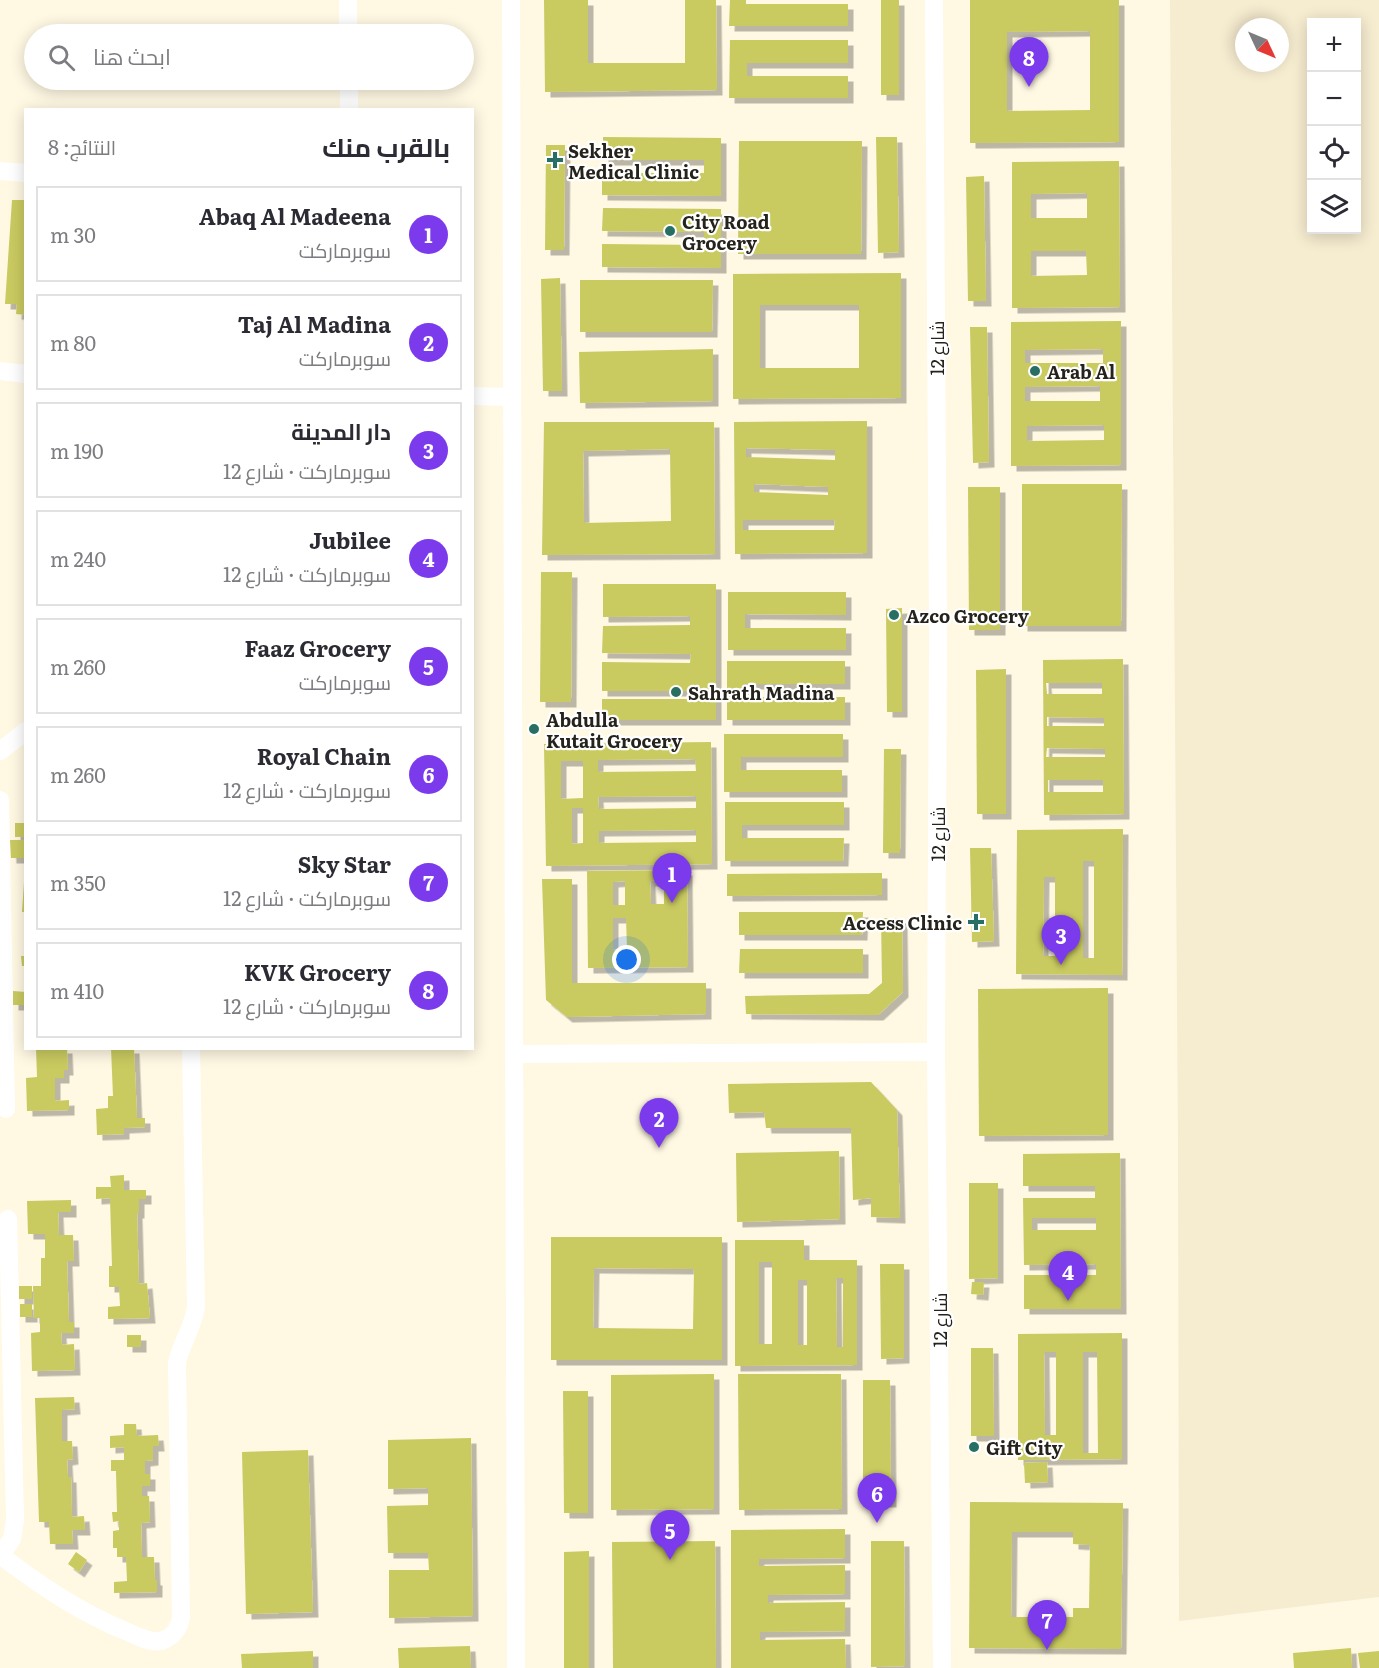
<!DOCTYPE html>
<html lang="ar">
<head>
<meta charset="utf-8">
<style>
  body { margin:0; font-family:Literata,Cairo,serif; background:#f2f2f3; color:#2b2b33; direction:rtl }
  .controls { position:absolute; right:18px; top:18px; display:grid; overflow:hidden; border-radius:0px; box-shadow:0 3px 15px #0003 }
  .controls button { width:54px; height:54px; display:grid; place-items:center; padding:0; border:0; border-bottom:2px solid #e1e1e2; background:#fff; color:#2b2b33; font:30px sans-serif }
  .compass { position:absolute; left:1235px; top:18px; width:54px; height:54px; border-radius:50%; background:#fff; box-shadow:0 3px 15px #0003; rotate:134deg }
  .you { position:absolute; left:627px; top:960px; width:21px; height:21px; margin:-15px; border:4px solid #fff; border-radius:50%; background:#1a73e8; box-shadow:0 0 0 9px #1a73e833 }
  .badge { display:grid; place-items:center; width:39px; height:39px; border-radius:50%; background:#7c3aed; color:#fff; font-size:20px; font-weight:700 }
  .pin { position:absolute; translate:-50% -50px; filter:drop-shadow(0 2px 3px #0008) }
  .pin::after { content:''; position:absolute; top:32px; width:21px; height:18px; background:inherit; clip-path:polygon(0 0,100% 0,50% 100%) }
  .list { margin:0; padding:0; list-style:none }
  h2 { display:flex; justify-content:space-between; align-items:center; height:78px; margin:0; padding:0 24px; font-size:26px }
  h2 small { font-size:20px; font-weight:400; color:#7c7c81 }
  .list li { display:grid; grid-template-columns:39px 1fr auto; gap:18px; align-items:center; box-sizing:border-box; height:96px; margin:0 12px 12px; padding:0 12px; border:2px solid #e1e1e2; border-radius:0px }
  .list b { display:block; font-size:22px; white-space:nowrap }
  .list p { margin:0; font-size:20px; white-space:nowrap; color:#7c7c81 }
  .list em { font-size:20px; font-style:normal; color:#7c7c81 }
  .icon { flex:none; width:33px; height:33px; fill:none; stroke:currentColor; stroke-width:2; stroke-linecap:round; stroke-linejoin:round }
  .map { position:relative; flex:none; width:1379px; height:1668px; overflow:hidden; direction:ltr }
  .search { position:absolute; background:#fff; box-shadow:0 3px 15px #0003; left:24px; top:24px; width:450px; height:66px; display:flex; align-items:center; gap:15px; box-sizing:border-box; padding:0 21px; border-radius:33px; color:#7c7c81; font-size:22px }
  .panel { position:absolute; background:#fff; box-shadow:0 3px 15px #0003; left:24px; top:108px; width:450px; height:942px; border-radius:0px; direction:rtl }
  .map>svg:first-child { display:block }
  .built { fill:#f6ecd0; fill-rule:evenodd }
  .building { fill:#c9ca61; fill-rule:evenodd; filter:url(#shadow) }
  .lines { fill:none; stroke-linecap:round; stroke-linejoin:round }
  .minor { stroke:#fff; stroke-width:18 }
  .poi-dot { fill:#276e63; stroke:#fff; stroke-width:2 }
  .labels { text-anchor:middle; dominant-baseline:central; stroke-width:4.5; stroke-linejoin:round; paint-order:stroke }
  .poi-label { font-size:18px; font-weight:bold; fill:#25231b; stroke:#fff; text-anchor:start }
  .street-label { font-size:18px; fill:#25231b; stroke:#fff }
</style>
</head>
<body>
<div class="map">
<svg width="1379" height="1668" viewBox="0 0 1379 1668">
  <defs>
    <filter id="shadow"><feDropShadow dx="5.5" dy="5.5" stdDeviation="0" flood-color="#0004"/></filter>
  </defs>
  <rect width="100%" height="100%" fill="#fff8e3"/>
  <path class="built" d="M1170 0H1379V1597L1179 1621 1178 1148ZM1312 22H1356V230H1312ZM1244 27H1280V63H1244Z"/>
  <g class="building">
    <path d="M544 0H588V63H685V0H716L717 90 545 92Z"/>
    <path d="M730 0H746V4H848V26H729Z"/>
    <rect x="881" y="0" width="18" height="95"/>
    <path d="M970 0H1119V142L970 143ZM1090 31V110L1007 111V32Z"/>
    <path d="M730 40H848V63H747V76H848V98H729Z"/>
    <path d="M603 137 721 138V196L602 195V173H704V160H603Z"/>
    <path d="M876 137H897L899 252 878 253Z"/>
    <path d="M739 141H862L861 254H738Z"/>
    <path d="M546 145H565L564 250H545Z"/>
    <path d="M1119 161 1120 307 1012 308V162ZM1087 193V218H1031V194ZM1031 251H1086L1087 275 1031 276Z"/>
    <path d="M984 176 986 301H968L966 177Z"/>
    <path d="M12 200H26V315L16 314 17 304H5Z"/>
    <path d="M603 208 721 209V268L602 267V244L704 245V232L602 231Z"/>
    <path d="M901 273V398L733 399V274ZM760 305H859V368H760Z"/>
    <path d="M560 278 562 391H543L541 279Z"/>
    <path d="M580 280H713L712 332H580Z"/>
    <path d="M1121 321V465L1011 466V322ZM1103 349V363H1025V350ZM1100 386V401H1025V387ZM1104 425V440L1027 441V426Z"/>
    <path d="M970 327H987L989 462 973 463Z"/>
    <path d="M713 349V401L580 403 579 352Z"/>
    <path d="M867 421V553L735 554 734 422ZM746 448 835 450V460L746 457ZM754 484 828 487V495L754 492ZM743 520H835L834 530H743Z"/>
    <path d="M544 422H714L715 554 542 555ZM670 449 671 521 584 523 583 451Z"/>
    <path d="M1022 484H1122L1121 626H1022Z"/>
    <path d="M968 487H1000V630H969Z"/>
    <path d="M541 572H572L571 702H540Z"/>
    <path d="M603 584H716V720H602V699H691V691H602V662L690 663 691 654 602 653 603 626 690 625V616L603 617Z"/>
    <path d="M728 592H846V615L745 614V628H846V650H728Z"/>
    <path d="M902 608V712H887L886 609Z"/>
    <path d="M1123 659 1124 814 1044 815 1043 660ZM1046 683H1102V694H1047ZM1047 717 1104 718V726H1047ZM1047 748 1105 749V757H1046ZM1048 780H1103V792H1048Z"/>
    <path d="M727 661H845V684H744V697H845V720H727Z"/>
    <path d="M1006 669V814H977L976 670Z"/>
    <path d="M724 734H843V757H741V770H842V792H724Z"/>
    <path d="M711 742 712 864 546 866 544 744ZM695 759 696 771 598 772V760ZM561 761H583V798L561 799ZM696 796V808L599 809 598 797ZM572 808H583V843L572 844ZM696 830V842L599 843V831Z"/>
    <path d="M884 749H901L900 853H883Z"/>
    <path d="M725 802H844V825H742V838H844L843 861H725Z"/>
    <rect x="15" y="823" width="11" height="14"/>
    <path d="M1123 829 1122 975 1016 974 1017 830ZM1083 861H1094V958H1083ZM1044 877H1055V956H1043Z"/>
    <path d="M10 840H24V858H11Z"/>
    <path d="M970 848H991L994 941 972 942Z"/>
    <path d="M687 870 688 967 588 968 587 871ZM664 880V904H651L650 881ZM625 881V905H613V882ZM613 918H626L627 949 613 950Z"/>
    <path d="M882 873V895L727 896V874Z"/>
    <path d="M542 879H572V983H706V1014L567 1017 546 1000Z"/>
    <path d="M24 882H26V912H22Z"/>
    <path d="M739 912H863L862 935H739Z"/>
    <path d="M881 918H902L903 992 878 1015 746 1014 745 996 869 994 882 983Z"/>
    <path d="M740 949H863V973H739Z"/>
    <path d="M21 956H26V966H22Z"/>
    <path d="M1108 988V1135L979 1136 978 989Z"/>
    <path d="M13 991 26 992V1005H13Z"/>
    <path d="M36 1048H67L68 1070H64V1078H55V1101L69 1100V1110L27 1111 26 1078 37 1077Z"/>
    <path d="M111 1048H134L137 1118H145V1127L124 1128V1134L97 1135 96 1109 108 1108V1096H113Z"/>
    <path d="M871 1082 897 1110 900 1218 871 1217V1198L853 1200 851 1128H766L764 1112 729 1113 728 1084Z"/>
    <path d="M839 1151 840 1219 737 1222 736 1153Z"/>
    <path d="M1120 1153 1121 1309H1024V1275H1096V1264L1024 1265 1023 1198H1095V1186H1023V1154ZM1032 1218H1096V1230H1032Z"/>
    <path d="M124 1175V1190H146V1199H139V1213H137L139 1284 147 1283 150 1318 108 1319V1307L120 1306 119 1287H109V1266H112L110 1198 96 1199V1187H111L110 1176Z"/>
    <path d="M969 1183H998V1278L969 1279Z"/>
    <path d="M71 1200V1212H58L59 1235H73L74 1261H67L69 1322H74V1333H61L62 1345 74 1344 75 1370 32 1371 31 1333 40 1332V1318H34L33 1286H41V1258H45V1234H28L27 1201Z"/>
    <path d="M551 1237H722V1360H551ZM594 1268 694 1269 693 1329 593 1328Z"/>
    <path d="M735 1240H804V1260H857V1365L735 1366ZM759 1262H772V1344H759ZM836 1278H843V1347H837ZM798 1280H807V1345H798Z"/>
    <path d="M880 1264H904V1358L881 1359Z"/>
    <path d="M972 1282H984L983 1295 971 1294Z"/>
    <rect x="19" y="1286" width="13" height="13"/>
    <rect x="20" y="1304" width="12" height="13"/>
    <path d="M1122 1333V1459L1018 1460V1334ZM1044 1352H1056V1435H1045ZM1083 1352H1097L1098 1453H1083Z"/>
    <rect x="127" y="1335" width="14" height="12"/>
    <path d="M971 1348H993L994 1436H971Z"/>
    <path d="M714 1374V1509L611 1510V1375Z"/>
    <path d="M738 1374H841L842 1509 739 1510Z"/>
    <path d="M863 1380H890L891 1502H863Z"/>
    <path d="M563 1391H588V1513H564Z"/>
    <path d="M74 1397 75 1409 62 1410V1441H72L73 1459 67 1460 68 1477H71L72 1517 84 1516 85 1530H72L73 1544H50L49 1522H39L35 1398Z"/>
    <path d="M124 1424H136L137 1436 158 1435 159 1446H153V1460L145 1461V1474H150V1486H142V1496H149L150 1522 141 1523 142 1557H154L155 1580H157V1592L114 1593V1582L127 1581 126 1557H117V1548H113V1531L119 1530V1521L113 1522 112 1512H117L116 1471H111V1460H124V1447L110 1448V1436L124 1435Z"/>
    <path d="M471 1438 473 1616 389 1618V1570H429L428 1553H388L387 1506 428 1505V1488L388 1489V1440Z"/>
    <path d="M308 1450 313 1612 246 1614 242 1452Z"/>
    <path d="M1047 1462 1048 1482 1025 1483 1024 1463Z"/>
    <path d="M970 1502 1123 1503 1121 1649 969 1648ZM1012 1532H1073V1544L1090 1545 1089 1608H1073V1617H1011Z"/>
    <path d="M845 1529V1558L759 1559V1566L845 1565V1594L768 1595V1603L845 1602V1631L760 1632V1640L845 1639 846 1668H731V1530Z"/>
    <path d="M715 1541 716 1668H613L612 1542Z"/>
    <path d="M871 1541H904L905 1666 871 1667Z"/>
    <path d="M589 1551V1668H564V1552Z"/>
    <path d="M76 1552 87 1560 79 1572 68 1564Z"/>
    <path d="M470 1646 471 1668H399L398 1648Z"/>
    <path d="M1351 1648 1352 1668H1294L1293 1653Z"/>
    <path d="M313 1651V1668H242L241 1654Z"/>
    <path d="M1379 1651V1668H1360L1358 1653Z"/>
  </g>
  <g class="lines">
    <g class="minor">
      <path d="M348 0V34"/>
      <path d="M511 0 516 1668"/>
      <path d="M934 0 938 634 936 1052 942 1668"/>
      <path d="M349 80V110"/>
      <path d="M0 171 26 173"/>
      <path d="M0 371 26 374"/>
      <path d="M472 396 512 397"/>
      <path d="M0 751 26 731"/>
      <path d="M0 800 6 1109"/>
      <path d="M514 1054 936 1052"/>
      <path d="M0 1555C42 1587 81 1613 130 1633 140 1637 150 1643 161 1641 172 1638 179 1629 181 1618L177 1363C181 1343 193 1328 196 1307L191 1048"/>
      <path d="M1 1555 12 1539 15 1520 8 1219"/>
    </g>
  </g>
  <g class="poi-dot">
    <path d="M552 151h6v6h6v6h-6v6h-6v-6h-6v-6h6z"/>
    <circle cx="670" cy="231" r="6"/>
    <circle cx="1035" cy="371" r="6"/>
    <circle cx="894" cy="615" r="6"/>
    <circle cx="676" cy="692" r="6"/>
    <circle cx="534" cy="729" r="6"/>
    <path d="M973 913h6v6h6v6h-6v6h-6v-6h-6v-6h6z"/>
    <circle cx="974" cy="1447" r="6"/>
  </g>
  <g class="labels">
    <g class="poi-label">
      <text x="568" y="150">Sekher<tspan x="568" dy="21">Medical Clinic</tspan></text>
      <text x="682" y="221">City Road<tspan x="682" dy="21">Grocery</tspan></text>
      <text x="1047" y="371">Arab Al</text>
      <text x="906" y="615">Azco Grocery</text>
      <text x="688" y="692">Sahrath Madina</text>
      <text x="546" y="719">Abdulla<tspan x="546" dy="21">Kutait Grocery</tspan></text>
      <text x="962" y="922" text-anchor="end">Access Clinic</text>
      <text x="986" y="1447">Gift City</text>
    </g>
    <g class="street-label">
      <text transform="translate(936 348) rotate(-90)">شارع 12</text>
      <text transform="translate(937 834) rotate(-90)">شارع 12</text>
      <text transform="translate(939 1320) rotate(-90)">شارع 12</text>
    </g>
  </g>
</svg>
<div class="controls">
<button>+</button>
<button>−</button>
<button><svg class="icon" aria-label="locate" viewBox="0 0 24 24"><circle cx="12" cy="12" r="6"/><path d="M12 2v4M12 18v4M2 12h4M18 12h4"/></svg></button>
<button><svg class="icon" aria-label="layers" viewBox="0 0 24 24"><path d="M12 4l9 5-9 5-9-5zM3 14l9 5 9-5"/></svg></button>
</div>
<svg class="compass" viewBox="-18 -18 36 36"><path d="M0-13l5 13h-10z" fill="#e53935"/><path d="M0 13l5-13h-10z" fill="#7c7c81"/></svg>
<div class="you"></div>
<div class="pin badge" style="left:672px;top:903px">1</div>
<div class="pin badge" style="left:659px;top:1148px">2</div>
<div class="pin badge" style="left:1061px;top:965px">3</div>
<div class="pin badge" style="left:1068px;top:1301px">4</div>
<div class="pin badge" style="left:670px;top:1560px">5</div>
<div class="pin badge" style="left:877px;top:1523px">6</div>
<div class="pin badge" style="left:1047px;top:1650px">7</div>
<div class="pin badge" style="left:1029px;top:87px">8</div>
<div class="search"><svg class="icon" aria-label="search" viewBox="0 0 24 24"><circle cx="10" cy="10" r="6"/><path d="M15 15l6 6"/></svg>ابحث هنا</div>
<section class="panel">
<h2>بالقرب منك<small>النتائج: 8</small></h2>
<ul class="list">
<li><span class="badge">1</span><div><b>Abaq Al Madeena</b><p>سوبرماركت</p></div><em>30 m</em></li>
<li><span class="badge">2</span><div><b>Taj Al Madina</b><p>سوبرماركت</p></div><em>80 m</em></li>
<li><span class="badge">3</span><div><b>دار المدينة</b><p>سوبرماركت · شارع 12</p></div><em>190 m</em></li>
<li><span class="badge">4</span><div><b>Jubilee</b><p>سوبرماركت · شارع 12</p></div><em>240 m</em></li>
<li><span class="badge">5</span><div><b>Faaz Grocery</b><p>سوبرماركت</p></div><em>260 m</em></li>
<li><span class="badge">6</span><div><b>Royal Chain</b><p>سوبرماركت · شارع 12</p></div><em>260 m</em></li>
<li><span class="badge">7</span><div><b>Sky Star</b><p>سوبرماركت · شارع 12</p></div><em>350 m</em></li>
<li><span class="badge">8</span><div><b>KVK Grocery</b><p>سوبرماركت · شارع 12</p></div><em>410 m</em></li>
</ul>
</section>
</div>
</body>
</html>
